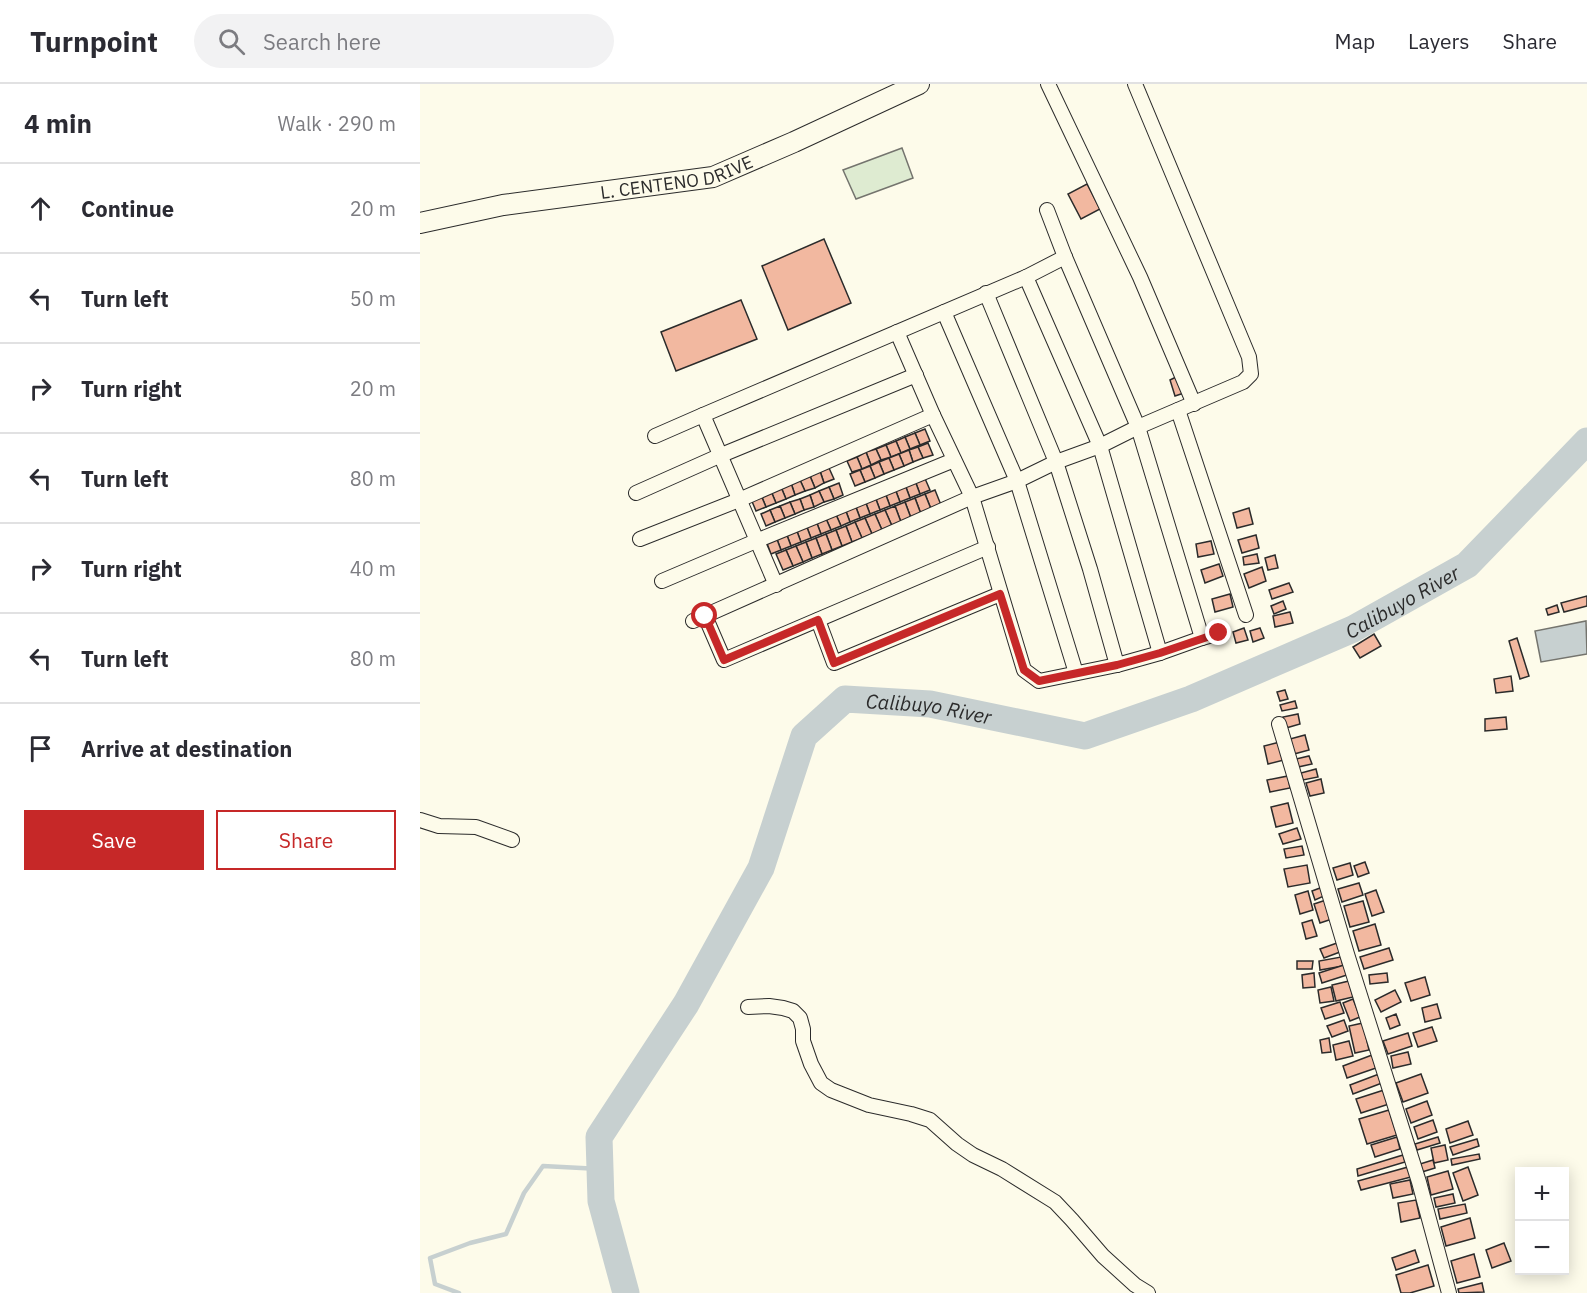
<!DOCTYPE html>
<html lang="en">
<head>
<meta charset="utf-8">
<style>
  body { margin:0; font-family:"IBM Plex Sans",sans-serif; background:#f2f2f3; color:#2b2b33 }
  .controls { position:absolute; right:18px; bottom:18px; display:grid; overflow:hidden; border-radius:0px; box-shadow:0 3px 15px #0003 }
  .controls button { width:54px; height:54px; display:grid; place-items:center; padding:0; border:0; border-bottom:2px solid #e1e1e2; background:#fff; color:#2b2b33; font:30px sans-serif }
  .stop { position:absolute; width:18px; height:18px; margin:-14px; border:4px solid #c62828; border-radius:50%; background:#fff }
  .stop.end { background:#c62828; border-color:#fff; box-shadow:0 2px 6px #0008 }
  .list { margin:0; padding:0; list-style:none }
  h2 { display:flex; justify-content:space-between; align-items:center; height:78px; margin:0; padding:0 24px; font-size:26px }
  h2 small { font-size:20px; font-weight:400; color:#7c7c81 }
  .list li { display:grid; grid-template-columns:39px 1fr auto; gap:18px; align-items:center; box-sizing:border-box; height:90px; padding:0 24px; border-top:2px solid #e1e1e2 }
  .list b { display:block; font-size:22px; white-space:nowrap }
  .list em { font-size:20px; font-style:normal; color:#7c7c81 }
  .actions { display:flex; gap:12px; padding:18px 24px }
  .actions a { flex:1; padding:14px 0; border:2px solid #c62828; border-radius:0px; text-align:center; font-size:21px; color:#c62828 }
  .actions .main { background:#c62828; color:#fff }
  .icon { flex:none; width:33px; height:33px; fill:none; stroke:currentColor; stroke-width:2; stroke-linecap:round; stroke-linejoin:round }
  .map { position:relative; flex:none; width:1167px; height:1209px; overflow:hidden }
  header { display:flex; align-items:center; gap:36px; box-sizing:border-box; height:84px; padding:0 30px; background:#fff; border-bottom:2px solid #e1e1e2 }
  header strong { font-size:28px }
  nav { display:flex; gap:33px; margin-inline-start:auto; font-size:21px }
  .search { width:420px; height:54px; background:#f2f2f3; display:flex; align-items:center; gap:15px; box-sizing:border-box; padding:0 21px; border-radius:33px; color:#7c7c81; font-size:22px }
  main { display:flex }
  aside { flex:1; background:#fff }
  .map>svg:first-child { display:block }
  .green { fill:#deebd1; stroke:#74746e; stroke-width:1.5 }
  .water { fill:#c7d0d0; stroke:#74746e; stroke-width:1.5 }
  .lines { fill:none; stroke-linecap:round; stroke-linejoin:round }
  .stream { stroke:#c7d0d0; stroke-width:4.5 }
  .river { stroke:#c7d0d0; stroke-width:27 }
  .building { fill:#f2b8a0; stroke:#2b2b2b; stroke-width:1.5 }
  .street-casing { stroke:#2b2b2b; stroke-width:16 }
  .secondary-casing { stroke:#2b2b2b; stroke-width:22 }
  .street { stroke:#fdfbea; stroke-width:14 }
  .secondary { stroke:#fdfbea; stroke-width:20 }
  .route { stroke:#c62828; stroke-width:8 }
  .labels { text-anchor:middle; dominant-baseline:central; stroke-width:4.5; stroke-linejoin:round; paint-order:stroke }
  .street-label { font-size:18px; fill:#2b2b2b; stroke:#fdfbea }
  .water-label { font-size:20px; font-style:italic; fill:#2b2b2b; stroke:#fdfbea }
</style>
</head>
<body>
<header>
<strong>Turnpoint</strong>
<div class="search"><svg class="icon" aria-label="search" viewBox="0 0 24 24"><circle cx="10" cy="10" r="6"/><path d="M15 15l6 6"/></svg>Search here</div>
<nav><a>Map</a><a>Layers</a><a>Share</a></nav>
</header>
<main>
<aside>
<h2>4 min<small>Walk · 290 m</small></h2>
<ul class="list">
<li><svg class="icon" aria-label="ahead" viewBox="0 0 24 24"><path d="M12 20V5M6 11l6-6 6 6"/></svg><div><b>Continue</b></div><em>20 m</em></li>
<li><svg class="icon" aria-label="left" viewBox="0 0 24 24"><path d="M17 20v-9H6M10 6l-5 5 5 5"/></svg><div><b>Turn left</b></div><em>50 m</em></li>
<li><svg class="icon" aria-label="right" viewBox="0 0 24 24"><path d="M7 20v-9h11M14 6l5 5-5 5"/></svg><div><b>Turn right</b></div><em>20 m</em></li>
<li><svg class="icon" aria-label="left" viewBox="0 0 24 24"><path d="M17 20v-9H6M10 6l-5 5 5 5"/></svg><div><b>Turn left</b></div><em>80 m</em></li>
<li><svg class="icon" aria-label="right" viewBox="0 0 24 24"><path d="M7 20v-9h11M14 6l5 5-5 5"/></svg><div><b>Turn right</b></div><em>40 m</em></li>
<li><svg class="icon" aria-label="left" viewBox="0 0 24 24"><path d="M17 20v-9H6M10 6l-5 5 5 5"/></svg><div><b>Turn left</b></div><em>80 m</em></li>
<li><svg class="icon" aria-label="arrive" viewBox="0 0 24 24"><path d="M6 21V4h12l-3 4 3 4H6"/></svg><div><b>Arrive at destination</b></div></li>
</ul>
<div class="actions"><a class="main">Save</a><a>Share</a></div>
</aside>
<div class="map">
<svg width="1167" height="1209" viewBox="0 0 1167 1209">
  <rect width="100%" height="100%" fill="#fdfbea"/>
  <path class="green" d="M482 64 493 94 436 115 423 86Z"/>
  <path class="water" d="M1166 537 1167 570 1121 578 1115 547Z"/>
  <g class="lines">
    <path class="stream" d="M39 1209 15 1200 10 1174 50 1159 86 1150 104 1109 123 1082 180 1085"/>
    <path class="river" id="s1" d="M206 1209 181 1117 179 1053 266 920 341 784 384 652 425 615 510 620 665 652 771 615 933 545 1047 481 1167 357"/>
  </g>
  <g class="building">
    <path d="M667 100 680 125 661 135 648 110Z"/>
    <path d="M404 155 431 219 368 246 342 182Z"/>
    <path d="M321 216 337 255 256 287 241 248Z"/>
    <path d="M758 292 764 309 755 312 750 296Z"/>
    <path d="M505 345 510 357 500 361 495 349Z"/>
    <path d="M495 349 500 361 490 365 485 353Z"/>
    <path d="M485 353 490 365 481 369 476 357Z"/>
    <path d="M476 357 481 369 471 373 466 361Z"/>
    <path d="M508 359 513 371 503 374 498 363Z"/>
    <path d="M466 361 471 373 461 376 456 365Z"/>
    <path d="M498 363 503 374 493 378 489 366Z"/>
    <path d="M456 365 461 376 451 381 446 368Z"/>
    <path d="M489 366 493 378 484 382 479 370Z"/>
    <path d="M446 368 451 381 442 385 437 373Z"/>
    <path d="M479 370 484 382 474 386 469 374Z"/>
    <path d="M437 373 442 385 432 388 427 377Z"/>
    <path d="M469 374 474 386 464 390 459 378Z"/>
    <path d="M459 378 464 390 455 394 450 382Z"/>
    <path d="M450 382 455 394 445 398 440 386Z"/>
    <path d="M409 384 414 395 404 399 400 387Z"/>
    <path d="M440 386 445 398 435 402 430 390Z"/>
    <path d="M400 387 404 399 395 404 390 392Z"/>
    <path d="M503 390 510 406 500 410 494 394Z"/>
    <path d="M390 392 395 404 385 407 380 396Z"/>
    <path d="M494 394 500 410 490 414 484 398Z"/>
    <path d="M380 396 385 407 375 411 371 399Z"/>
    <path d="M484 398 490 414 480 418 474 402Z"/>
    <path d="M371 399 375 411 366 415 361 403Z"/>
    <path d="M419 399 423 411 414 415 409 403Z"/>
    <path d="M474 402 480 418 470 422 464 406Z"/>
    <path d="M361 403 366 415 356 419 351 407Z"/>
    <path d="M409 403 414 415 404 418 399 407Z"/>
    <path d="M464 406 470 422 460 426 454 410Z"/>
    <path d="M515 406 521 421 511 425 505 410Z"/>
    <path d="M351 407 356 419 346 423 341 411Z"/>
    <path d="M399 407 404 418 394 423 390 411Z"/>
    <path d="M454 410 460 426 450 430 444 414Z"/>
    <path d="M505 410 511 425 501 430 495 414Z"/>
    <path d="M341 411 346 423 336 427 331 415Z"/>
    <path d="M390 411 394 423 384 426 380 415Z"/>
    <path d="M444 414 450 430 440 434 434 418Z"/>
    <path d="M495 414 501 430 491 434 485 418Z"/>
    <path d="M380 415 384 426 375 430 370 418Z"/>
    <path d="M370 418 375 430 365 434 360 422Z"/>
    <path d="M434 418 440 434 430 438 424 422Z"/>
    <path d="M485 418 491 434 481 438 475 422Z"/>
    <path d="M360 422 365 434 355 438 350 426Z"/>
    <path d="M424 422 430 438 421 442 414 426Z"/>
    <path d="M475 422 481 438 472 442 465 426Z"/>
    <path d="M829 424 833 440 817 444 813 429Z"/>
    <path d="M350 426 355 438 346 442 341 430Z"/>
    <path d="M414 426 421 442 411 446 404 430Z"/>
    <path d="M465 426 472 442 462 446 455 430Z"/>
    <path d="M404 430 411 446 401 450 395 434Z"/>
    <path d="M455 430 462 446 452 450 445 434Z"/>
    <path d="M395 434 401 450 391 454 385 438Z"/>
    <path d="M445 434 452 450 442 454 435 438Z"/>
    <path d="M385 438 391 454 381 458 375 442Z"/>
    <path d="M435 438 442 454 432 458 426 442Z"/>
    <path d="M375 442 381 458 371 462 365 446Z"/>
    <path d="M426 442 432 458 422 462 416 446Z"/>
    <path d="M365 446 371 462 361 466 355 450Z"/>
    <path d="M416 446 422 462 412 466 406 450Z"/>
    <path d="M355 450 361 466 351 470 345 454Z"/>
    <path d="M406 450 412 466 402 470 396 454Z"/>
    <path d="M836 451 839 464 822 469 818 456Z"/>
    <path d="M396 454 402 470 392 474 386 458Z"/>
    <path d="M791 457 794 470 778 473 776 460Z"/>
    <path d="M386 458 392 474 383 478 376 462Z"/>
    <path d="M376 462 383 478 373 482 366 466Z"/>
    <path d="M366 466 373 482 363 486 356 470Z"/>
    <path d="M837 470 839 479 824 481 823 473Z"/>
    <path d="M855 471 858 484 848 486 845 474Z"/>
    <path d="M799 480 803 492 785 499 781 486Z"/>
    <path d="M842 483 846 497 829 504 824 490Z"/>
    <path d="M869 499 873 508 852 515 849 506Z"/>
    <path d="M810 510 813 523 795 528 792 515Z"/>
    <path d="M1167 512V522L1144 528 1141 519Z"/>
    <path d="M863 517 866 525 854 530 851 522Z"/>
    <path d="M1137 521 1139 528 1128 531 1126 525Z"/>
    <path d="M870 528 873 539 855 543 853 532Z"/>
    <path d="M824 544 828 556 816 559 813 548Z"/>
    <path d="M840 544 844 554 833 558 830 547Z"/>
    <path d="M954 550 961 562 940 574 933 563Z"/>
    <path d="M1097 554 1109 592 1100 595 1089 557Z"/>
    <path d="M1091 592 1093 607 1076 609 1074 595Z"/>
    <path d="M865 606 868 615 860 617 857 608Z"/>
    <path d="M875 617 877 624 862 627 860 621Z"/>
    <path d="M878 630 880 640 866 644 863 633Z"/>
    <path d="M1086 633 1087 645 1065 647V635Z"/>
    <path d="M885 651 889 666 874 670 870 655Z"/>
    <path d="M860 658 864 676 848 680 844 662Z"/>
    <path d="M889 672 892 680 878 683 876 675Z"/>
    <path d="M896 685 898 693 883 696 881 689Z"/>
    <path d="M868 692 870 704 850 708 847 696Z"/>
    <path d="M901 695 904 709 890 712 886 699Z"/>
    <path d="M868 719 873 739 856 743 851 723Z"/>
    <path d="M877 744 881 755 863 760 859 750Z"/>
    <path d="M882 762 884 771 866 774 864 765Z"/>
    <path d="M945 778 949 789 938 793 934 782Z"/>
    <path d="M930 779 933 791 917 796 913 784Z"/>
    <path d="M887 781 890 799 868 803 864 785Z"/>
    <path d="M939 799 943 811 922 818 918 805Z"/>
    <path d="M900 804 904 812 895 816 892 807Z"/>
    <path d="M956 806 964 828 952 832 945 810Z"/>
    <path d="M888 807 893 826 880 830 875 811Z"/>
    <path d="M909 815 915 834 900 839 894 820Z"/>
    <path d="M943 817 949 838 930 843 924 822Z"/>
    <path d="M892 836 897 852 886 855 882 839Z"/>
    <path d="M955 840 961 861 939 867 933 847Z"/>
    <path d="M917 859 920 868 904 874 900 865Z"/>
    <path d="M969 864 973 876 944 885 940 873Z"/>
    <path d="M921 873 923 882 900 886 899 877Z"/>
    <path d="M877 877H893L892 885H877Z"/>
    <path d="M927 880 930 890 902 899 899 889Z"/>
    <path d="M894 889 895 903 883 904 882 891Z"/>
    <path d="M967 889 968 898 950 900 949 891Z"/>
    <path d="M1005 893 1010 911 991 917 985 899Z"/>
    <path d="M929 897 933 913 916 917 912 901Z"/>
    <path d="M911 903 914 917 900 919 898 906Z"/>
    <path d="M975 906 981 918 961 928 955 916Z"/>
    <path d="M933 915 940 933 930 937 923 919Z"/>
    <path d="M920 918 924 929 905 935 901 924Z"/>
    <path d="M1017 920 1021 934 1005 938 1002 924Z"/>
    <path d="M976 930 980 941 970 945 966 934Z"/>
    <path d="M924 936 928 947 912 953 907 942Z"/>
    <path d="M943 939 949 966 935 969 929 942Z"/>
    <path d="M1012 943 1017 957 998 963 993 949Z"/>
    <path d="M988 949 992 962 968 970 963 957Z"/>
    <path d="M909 954 911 968 902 969 900 956Z"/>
    <path d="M929 957 933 972 916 976 913 961Z"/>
    <path d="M988 968 991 980 973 984 971 972Z"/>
    <path d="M952 971 956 984 927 994 923 982Z"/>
    <path d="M959 990 962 999 933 1010 930 1001Z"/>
    <path d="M1001 990 1008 1009 983 1018 976 999Z"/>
    <path d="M964 1006 969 1020 941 1029 936 1015Z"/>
    <path d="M1007 1017 1012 1031 991 1039 986 1025Z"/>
    <path d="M969 1026 977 1051 947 1060 939 1035Z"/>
    <path d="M1013 1036 1017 1048 998 1055 994 1043Z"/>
    <path d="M1048 1037 1053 1051 1030 1059 1026 1045Z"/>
    <path d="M977 1053 980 1065 955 1073 951 1061Z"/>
    <path d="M1018 1053 1020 1059 997 1066 995 1060Z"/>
    <path d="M1057 1055 1059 1062 1033 1071 1030 1063Z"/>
    <path d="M1025 1061 1028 1076 1014 1079 1011 1064Z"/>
    <path d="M1059 1070 1060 1075 1032 1081 1031 1075Z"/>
    <path d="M983 1071 985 1078 938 1092 937 1085Z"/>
    <path d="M1013 1076 1015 1084 1002 1088 1000 1080Z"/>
    <path d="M988 1083 991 1093 941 1106 938 1097Z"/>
    <path d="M1048 1083 1058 1111 1043 1117 1033 1089Z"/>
    <path d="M1028 1087 1033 1105 1011 1111 1007 1093Z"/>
    <path d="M990 1096 993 1110 973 1114 970 1100Z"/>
    <path d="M1033 1110 1035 1119 1016 1123 1014 1114Z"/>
    <path d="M996 1116 1000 1134 981 1138 978 1119Z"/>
    <path d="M1045 1120 1047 1129 1020 1135 1018 1125Z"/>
    <path d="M1050 1134 1055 1154 1026 1162 1021 1143Z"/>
    <path d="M1084 1159 1091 1177 1072 1184 1066 1166Z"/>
    <path d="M995 1166 999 1178 976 1186 972 1174Z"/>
    <path d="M1054 1170 1060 1193 1037 1199 1031 1177Z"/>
    <path d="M1008 1181 1014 1202 990 1209H981L976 1191Z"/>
    <path d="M1062 1199 1064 1208 1039 1209 1038 1205Z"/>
  </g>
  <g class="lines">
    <defs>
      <g id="street">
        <path d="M628 0 720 193 774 320"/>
        <path d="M606 193 680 362 740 569"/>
        <path d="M566 209 636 378 670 485 697 581"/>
        <path d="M524 228 597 397 656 589"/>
        <path d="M477 248 513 331 552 413 604 586 619 597 697 581 740 569 782 554 718 343 645 173 627 126"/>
        <path d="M758 326 826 531"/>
        <path d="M235 352 283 331"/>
        <path d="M216 409 299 372 496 291"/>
        <path d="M220 455 319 416 513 331"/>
        <path d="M242 497 336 457 534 376"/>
        <path d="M356 501 283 331 606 193 645 173"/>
        <path d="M285 532 304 576 568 463"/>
        <path d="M398 536 414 579 580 510"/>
        <path d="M273 537 552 413 597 397 636 378 680 362 718 343 823 298 831 290 829 273 715 0"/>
        <path d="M782 554 799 549"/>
        <path d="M859 640 927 870 999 1098 1029 1209"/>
        <path d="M0 736 19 742 56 743 92 756"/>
        <path d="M328 923 349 922 363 924 373 927 380 934 383 945V957L391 980 401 999 411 1006 449 1021 491 1030 510 1036 537 1060 553 1071 582 1085 635 1118 652 1136 683 1172 715 1201 728 1209"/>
      </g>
      <g id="secondary">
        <path id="s2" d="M0 139 83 121 293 93 374 58 499 0"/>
      </g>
    </defs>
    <use href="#street" class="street-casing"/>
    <use href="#secondary" class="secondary-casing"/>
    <use href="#street" class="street"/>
    <use href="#secondary" class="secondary"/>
  </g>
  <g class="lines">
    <path class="route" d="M285 532 304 576 398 536 414 579 580 510 604 586 619 597 697 581 740 569 799 549"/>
  </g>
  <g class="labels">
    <g class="street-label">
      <text stroke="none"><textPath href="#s2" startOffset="261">L. CENTENO DRIVE</textPath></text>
    </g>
    <g class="water-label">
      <text stroke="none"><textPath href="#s1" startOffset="1256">Calibuyo River</textPath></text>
      <text stroke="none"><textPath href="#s1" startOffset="752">Calibuyo River</textPath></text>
    </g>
  </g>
</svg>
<div class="controls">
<button>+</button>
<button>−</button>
</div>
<div class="stop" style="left:285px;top:532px"></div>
<div class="stop end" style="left:799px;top:549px"></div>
</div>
</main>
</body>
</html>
